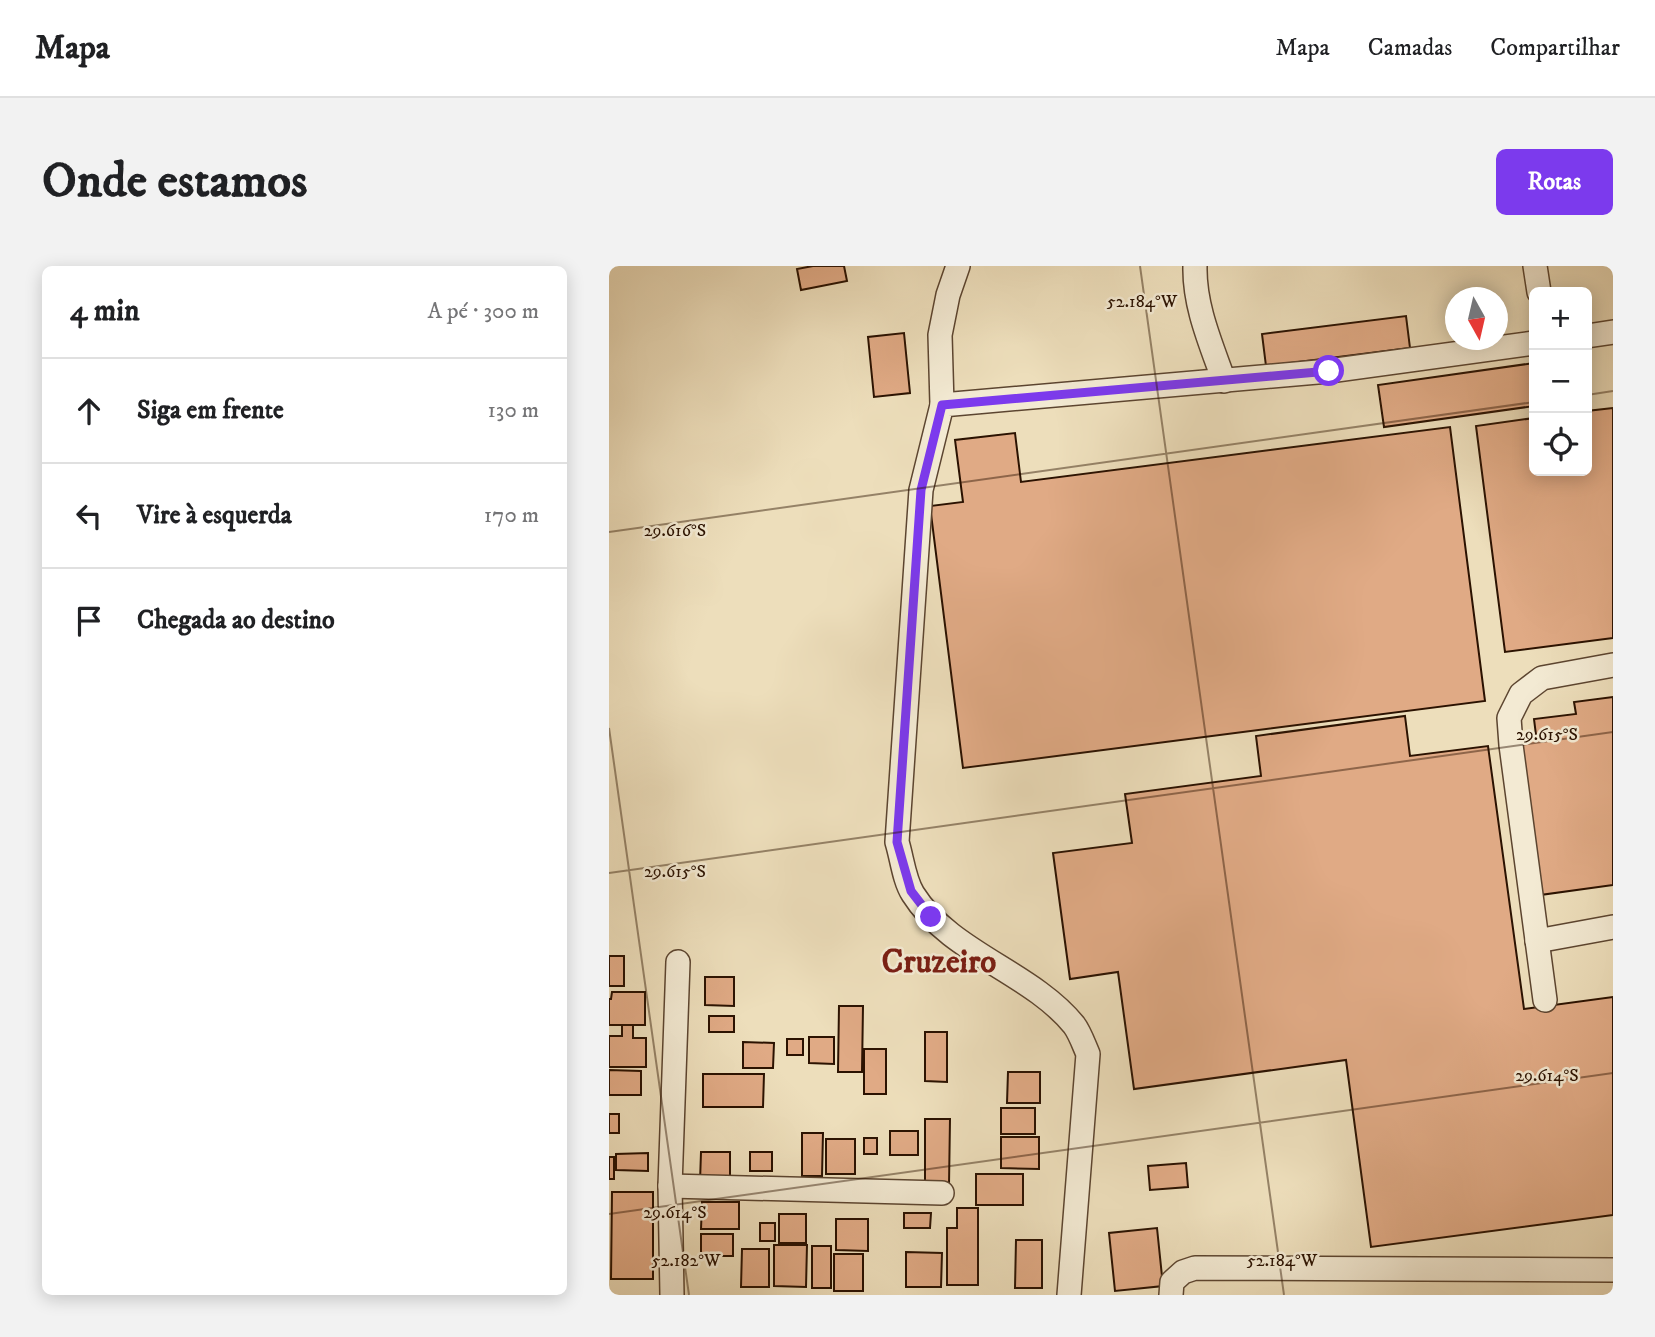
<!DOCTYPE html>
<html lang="pt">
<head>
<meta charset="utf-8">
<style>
  body { margin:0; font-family:"IM FELL DW Pica",serif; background:#f2f2f2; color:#202124 }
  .controls { position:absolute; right:21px; top:21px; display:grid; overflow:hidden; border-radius:10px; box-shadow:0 4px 18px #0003 }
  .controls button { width:63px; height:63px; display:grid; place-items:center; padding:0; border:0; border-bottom:2px solid #e0e0e0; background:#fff; color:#202124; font:35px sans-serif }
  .compass { position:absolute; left:836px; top:21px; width:63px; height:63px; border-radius:50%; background:#fff; box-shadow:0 4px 18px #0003; rotate:172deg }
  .stop { position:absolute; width:21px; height:21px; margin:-16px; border:5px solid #7c3aed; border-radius:50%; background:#fff }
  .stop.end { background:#7c3aed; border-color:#fff; box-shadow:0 2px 7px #0008 }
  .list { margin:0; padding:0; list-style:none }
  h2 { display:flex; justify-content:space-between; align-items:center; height:91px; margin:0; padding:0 28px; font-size:30px }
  h2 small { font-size:23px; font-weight:400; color:#757577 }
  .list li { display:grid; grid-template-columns:46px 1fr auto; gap:21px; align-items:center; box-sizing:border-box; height:105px; padding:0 28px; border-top:2px solid #e0e0e0 }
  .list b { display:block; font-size:26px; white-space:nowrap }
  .list em { font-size:23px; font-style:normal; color:#757577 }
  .icon { flex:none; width:38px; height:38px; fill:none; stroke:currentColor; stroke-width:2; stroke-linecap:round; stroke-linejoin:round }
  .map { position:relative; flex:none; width:1004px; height:1029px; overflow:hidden; border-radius:10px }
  header { display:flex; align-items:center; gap:42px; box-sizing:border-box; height:98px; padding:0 35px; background:#fff; border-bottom:2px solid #e0e0e0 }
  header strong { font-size:33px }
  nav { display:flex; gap:38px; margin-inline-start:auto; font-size:24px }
  .intro { display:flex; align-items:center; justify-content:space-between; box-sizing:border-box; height:168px; padding:0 42px }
  h1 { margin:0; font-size:49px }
  .button { padding:18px 32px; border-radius:10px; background:#7c3aed; color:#fff; font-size:24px; font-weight:700 }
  main { display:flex; gap:42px; padding:0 42px }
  aside { flex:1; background:#fff; border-radius:10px; box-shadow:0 4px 18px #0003 }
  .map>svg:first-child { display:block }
  .building { fill:#e0aa85; stroke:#2b1201; stroke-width:2 }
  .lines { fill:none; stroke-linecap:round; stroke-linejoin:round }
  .minor-casing { stroke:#5c4530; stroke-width:26 }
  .minor { stroke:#f3ead3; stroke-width:23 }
  .route { stroke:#7c3aed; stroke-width:9 }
  .ticks { fill:none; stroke:#2b1201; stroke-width:2; stroke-opacity:0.45 }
  .labels { text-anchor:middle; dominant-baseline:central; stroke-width:5; stroke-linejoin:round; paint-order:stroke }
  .district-label { font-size:33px; font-weight:bold; fill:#7a1f14; stroke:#f3ead3 }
  .ticks-label { font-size:18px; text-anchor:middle; fill:#2b1201; stroke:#f3ead3; stroke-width:5; stroke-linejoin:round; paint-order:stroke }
</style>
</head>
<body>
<header>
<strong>Mapa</strong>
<nav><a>Mapa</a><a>Camadas</a><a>Compartilhar</a></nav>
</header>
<div class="intro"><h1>Onde estamos</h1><a class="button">Rotas</a></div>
<main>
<aside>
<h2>4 min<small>A pé · 300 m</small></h2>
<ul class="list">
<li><svg class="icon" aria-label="ahead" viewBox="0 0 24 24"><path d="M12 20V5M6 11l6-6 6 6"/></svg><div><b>Siga em frente</b></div><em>130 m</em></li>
<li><svg class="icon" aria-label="left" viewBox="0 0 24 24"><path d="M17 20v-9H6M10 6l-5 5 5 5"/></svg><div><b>Vire à esquerda</b></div><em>170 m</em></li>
<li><svg class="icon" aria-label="arrive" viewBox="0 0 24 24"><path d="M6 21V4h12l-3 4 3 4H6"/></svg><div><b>Chegada ao destino</b></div></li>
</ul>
</aside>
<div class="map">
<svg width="1004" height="1029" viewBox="0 0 1004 1029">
  <rect width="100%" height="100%" fill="#eddebb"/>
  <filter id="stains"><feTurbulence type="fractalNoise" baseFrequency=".00286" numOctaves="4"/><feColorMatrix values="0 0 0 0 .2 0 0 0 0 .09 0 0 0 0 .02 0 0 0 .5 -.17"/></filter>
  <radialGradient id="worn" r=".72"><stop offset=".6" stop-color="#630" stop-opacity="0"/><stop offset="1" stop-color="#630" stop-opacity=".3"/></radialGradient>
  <g class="building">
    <path d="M204 0H235L238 15 192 24 188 3Z"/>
    <path d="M797 50 801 82 657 100 653 68Z"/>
    <path d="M295 67 301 127 265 131 259 71Z"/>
    <path d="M925 97V140L775 161 769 119Z"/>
    <path d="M1004 142V372L896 386 867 160 925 152V205H978V145Z"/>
    <path d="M841 161 876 435 354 502 321 240 354 236 346 174 406 167 412 216Z"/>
    <path d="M1004 431V619L931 629 911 472 927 469 925 453 967 448 965 436Z"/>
    <path d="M796 450 801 490 879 480 915 743 1004 731V949L762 981 737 794 525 823 509 706 461 713 444 587 523 577 516 528 652 510 647 470Z"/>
    <rect x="0" y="690" width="15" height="30"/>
    <path d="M96 711H125V740L96 739Z"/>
    <path d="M3 726H36V759H0V733H2Z"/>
    <path d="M230 740H254L253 806H229Z"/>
    <rect x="100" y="750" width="25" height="16"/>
    <path d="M13 759H24V772H37V801H0V770H13Z"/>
    <path d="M316 766H338V816L316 815Z"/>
    <path d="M200 771H225V798L200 797Z"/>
    <rect x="178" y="773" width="16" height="16"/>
    <path d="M134 776 165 777 164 802H134Z"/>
    <rect x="255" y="783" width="22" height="45"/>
    <path d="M0 804 32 805V829H0Z"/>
    <path d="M399 806H431V837H398Z"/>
    <path d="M94 808H155L154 841H94Z"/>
    <rect x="392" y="842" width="34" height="26"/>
    <rect x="0" y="848" width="10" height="19"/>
    <path d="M316 853H341L340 919H316Z"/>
    <rect x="281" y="865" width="28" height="24"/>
    <path d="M193 867H214L213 910H193Z"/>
    <path d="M392 871H430V903L392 902Z"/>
    <rect x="255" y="872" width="13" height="16"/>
    <rect x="217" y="873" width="29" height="35"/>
    <path d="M92 886H121V916H91Z"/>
    <rect x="141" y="886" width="22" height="19"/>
    <path d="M39 887V905L7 904V888Z"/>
    <rect x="0" y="891" width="5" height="22"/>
    <path d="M577 897 579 921 541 924 539 900Z"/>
    <rect x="367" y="908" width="47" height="31"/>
    <path d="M3 926H44V1013H2Z"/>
    <path d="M93 936H130V963H92Z"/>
    <path d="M348 942H369V1019H338V962H348Z"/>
    <path d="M295 947H322L321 962H295Z"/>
    <rect x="170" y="948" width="27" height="29"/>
    <path d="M227 953H259V985L227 984Z"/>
    <rect x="151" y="957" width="15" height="18"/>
    <path d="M548 962 554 1020 506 1025 500 967Z"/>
    <rect x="92" y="968" width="32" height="22"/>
    <path d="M407 974H433V1022H406Z"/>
    <path d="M165 979H198L197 1021 165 1020Z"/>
    <rect x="203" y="980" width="19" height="42"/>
    <path d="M133 983H160V1021H132Z"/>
    <path d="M297 986 333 987 332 1021H297Z"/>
    <rect x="225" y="988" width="29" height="37"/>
  </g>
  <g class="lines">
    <defs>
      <g id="minor">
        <path d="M586 0C585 40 602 78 615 115"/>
        <path d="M926 0 930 26"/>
        <path d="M978 70 1004 66"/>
        <path d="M333 139 331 69 339 29 349 0"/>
        <path d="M928 675 1004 661"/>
        <path d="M936 734 902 479 900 452 912 428 933 412 1004 399"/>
        <path d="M61 920 333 927"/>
        <path d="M63 1029 61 920 69 696"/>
        <path d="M460 1029 479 788C475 779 471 767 465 759 422 706 341 687 304 628 295 614 293 592 288 576L312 224 333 139 720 105 925 77"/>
        <path d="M562 1029 563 1016 574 1006 586 1002 1004 1004"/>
      </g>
    </defs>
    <use href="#minor" class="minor-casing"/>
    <use href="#minor" class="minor"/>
  </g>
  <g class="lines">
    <path class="route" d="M322 651 302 625 288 576 312 224 333 139 720 105"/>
  </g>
  <path class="ticks" d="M531 0 675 1029M978 129 1004 125M0 266 925 136M0 462 80 1029M0 607 1004 466M0 948 1004 807"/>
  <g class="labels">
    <g class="district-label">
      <text x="330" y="696">Cruzeiro</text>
    </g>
  </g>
  <g class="ticks-label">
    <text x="533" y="41">52.184°W</text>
    <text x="66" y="270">29.616°S</text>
    <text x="938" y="474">29.615°S</text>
    <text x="66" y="611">29.615°S</text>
    <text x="938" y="815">29.614°S</text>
    <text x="66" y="952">29.614°S</text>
    <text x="77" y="1000">52.182°W</text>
    <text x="673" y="1000">52.184°W</text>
  </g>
  <rect width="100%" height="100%" filter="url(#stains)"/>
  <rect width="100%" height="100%" fill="url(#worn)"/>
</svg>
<div class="controls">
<button>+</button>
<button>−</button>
<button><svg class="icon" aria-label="locate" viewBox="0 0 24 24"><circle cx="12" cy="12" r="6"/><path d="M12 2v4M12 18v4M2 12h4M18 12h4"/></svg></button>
</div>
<svg class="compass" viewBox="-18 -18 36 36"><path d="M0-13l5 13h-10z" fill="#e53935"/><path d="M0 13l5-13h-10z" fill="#757577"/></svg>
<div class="stop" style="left:720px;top:105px"></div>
<div class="stop end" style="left:322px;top:651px"></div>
</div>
</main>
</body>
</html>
